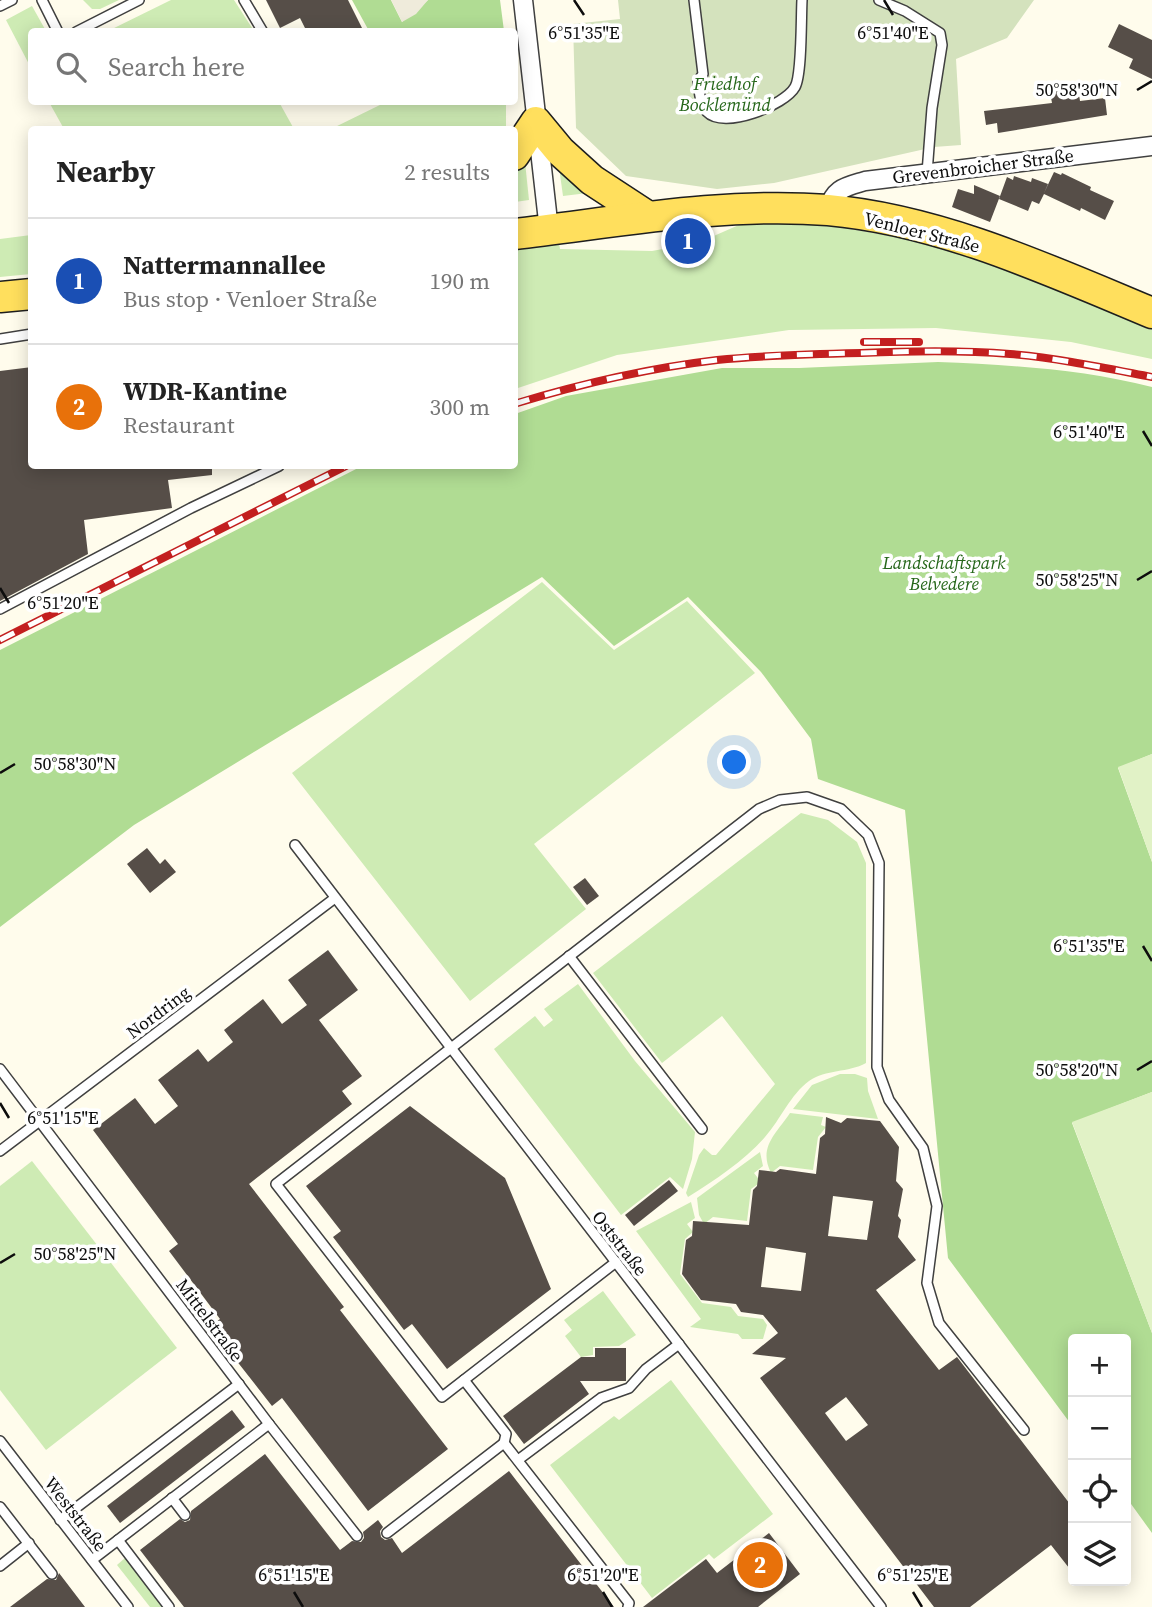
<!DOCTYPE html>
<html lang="en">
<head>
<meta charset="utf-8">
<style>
  body { margin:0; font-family:"Source Serif 4",serif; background:#f2f2f2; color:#222 }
  .controls { position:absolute; right:21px; bottom:21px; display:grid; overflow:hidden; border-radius:7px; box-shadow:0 4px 18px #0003 }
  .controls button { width:63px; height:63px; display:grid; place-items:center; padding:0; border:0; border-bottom:2px solid #e0e0e0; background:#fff; color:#222; font:35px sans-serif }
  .you { position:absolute; left:735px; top:763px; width:24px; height:24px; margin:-18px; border:5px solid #fff; border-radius:50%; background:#1a73e8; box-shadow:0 0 0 10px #1a73e833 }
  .badge { display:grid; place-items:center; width:46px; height:46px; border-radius:50%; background:#1a73e8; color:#fff; font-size:23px; font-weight:700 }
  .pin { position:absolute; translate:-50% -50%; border:4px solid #fff; box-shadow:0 2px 7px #0006 }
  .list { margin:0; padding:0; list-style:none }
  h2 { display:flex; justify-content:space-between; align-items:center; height:91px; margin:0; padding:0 28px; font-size:30px }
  h2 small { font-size:23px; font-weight:400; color:#767676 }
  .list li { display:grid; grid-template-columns:46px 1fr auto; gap:21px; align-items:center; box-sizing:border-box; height:126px; padding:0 28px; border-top:2px solid #e0e0e0 }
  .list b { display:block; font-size:26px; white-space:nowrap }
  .list p { margin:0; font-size:23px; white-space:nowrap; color:#767676 }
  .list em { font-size:23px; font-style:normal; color:#767676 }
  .icon { flex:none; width:38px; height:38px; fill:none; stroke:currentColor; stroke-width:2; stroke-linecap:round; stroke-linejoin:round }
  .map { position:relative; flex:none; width:1152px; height:1607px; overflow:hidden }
  .search { position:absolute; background:#fff; box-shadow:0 4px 18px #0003; left:28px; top:28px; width:490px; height:77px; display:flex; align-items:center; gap:18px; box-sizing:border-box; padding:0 24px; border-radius:7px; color:#767676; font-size:26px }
  .panel { position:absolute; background:#fff; box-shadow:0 4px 18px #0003; left:28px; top:126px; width:490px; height:343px; border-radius:7px }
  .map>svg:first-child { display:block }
  .green { fill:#ceebb4 }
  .forest { fill:#b0dc93 }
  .cemetery { fill:#d4e2bd }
  .pitch { fill:#e1f2c6 }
  .plaza { fill:#efebdb }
  .building { fill:#564e48; fill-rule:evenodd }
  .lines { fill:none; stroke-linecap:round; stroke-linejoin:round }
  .lane-casing { stroke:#404040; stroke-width:12 }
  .street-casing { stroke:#404040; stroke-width:21 }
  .primary-casing { stroke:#1e1e1e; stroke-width:33 }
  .lane { stroke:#fff; stroke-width:9 }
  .street { stroke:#fff; stroke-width:18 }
  .primary { stroke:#ffdf5d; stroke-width:30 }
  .rail-casing { stroke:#c31f1f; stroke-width:8 }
  .rail { stroke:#fff; stroke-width:5; stroke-dasharray:16; stroke-linecap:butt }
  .ticks { fill:none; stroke:#0d0d0d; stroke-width:2.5 }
  .labels { text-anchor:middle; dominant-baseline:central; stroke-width:7; stroke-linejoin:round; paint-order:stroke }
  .park-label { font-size:18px; font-style:italic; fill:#26671a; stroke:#fff }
  .street-label { font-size:18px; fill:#0d0d0d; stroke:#fff }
  .ticks-label { font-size:18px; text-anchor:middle; fill:#0d0d0d; stroke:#fff; stroke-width:7; stroke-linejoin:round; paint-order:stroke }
</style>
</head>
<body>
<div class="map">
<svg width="1152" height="1607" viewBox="0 0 1152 1607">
  <rect width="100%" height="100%" fill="#fffcec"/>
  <g class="green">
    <path d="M83 0H119L100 9H92Z"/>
    <path d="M171 0H234L254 31H108Z"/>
    <path d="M32 6 46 31 32 32 31 68 6 20Z"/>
    <path d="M49 102H279L294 129H64Z"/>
    <path d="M386 102H506V129H331Z"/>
    <path d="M521 157 525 162 529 200 515 202 514 174Z"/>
    <path d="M558 160 596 192 563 196Z"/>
    <path d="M748 221 835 226 934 244 1152 325V359L1071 342 936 328 789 330 617 355 515 389 514 249 559 243 560 249 652 251 700 242Z"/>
    <path d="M31 235V274L0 277V239Z"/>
    <path d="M542 582 614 650 687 601 755 673 534 844 586 909 470 1001 292 773Z"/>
    <path d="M801 813 828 820 857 842 866 863V1063C848 1073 826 1069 809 1081 790 1095 781 1119 765 1137 744 1161 716 1179 688 1197L686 1193 699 1155 704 1148 712 1155H716L775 1084 722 1016 662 1063 593 973Z"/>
    <path d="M578 984 635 1061 695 1132 692 1159 683 1189 670 1177 621 1215 494 1049 535 1016 544 1027 553 1020 544 1009Z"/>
    <path d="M840 1074H855L867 1078 868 1091 878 1119 793 1109 812 1085Z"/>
    <path d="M790 1113 823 1117 821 1125 826 1127 818 1137 813 1170 780 1166 771 1173C758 1147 776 1134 790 1113Z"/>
    <path d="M760 1152 763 1166 754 1173 761 1182 751 1189 747 1221 713 1217 704 1224 699 1215 697 1198Z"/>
    <path d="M32 1161 177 1348 46 1450 0 1390V1186Z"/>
    <path d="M691 1202 695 1218 687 1224 693 1232 685 1239 680 1274 702 1303 731 1307 738 1316 763 1319 767 1325 763 1339H742L738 1334 690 1327 701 1319 636 1231Z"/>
    <path d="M603 1291 636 1335 619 1346 593 1347V1355L581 1357 565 1336 572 1330 564 1320Z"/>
    <path d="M671 1380 773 1514 714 1559 709 1554 652 1598 550 1465 614 1416 619 1420Z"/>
    <path d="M125 1558 163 1607H150L117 1565Z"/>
  </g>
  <g class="forest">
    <path d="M352 0H391L402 22 428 0H500L504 31H369Z"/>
    <path d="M938 362C1011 365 1082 369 1152 387V754L1118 768 1152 862V1092L1072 1123 1152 1333V1533L1126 1497V1339H1073V1427L948 1258 905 810 818 779 811 739 761 672 688 597 614 646 542 577 134 825 0 927V650L362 466H514L515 414 566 396 722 368H799Z"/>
  </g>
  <path class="cemetery" d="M618 0H1034L1007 38 956 59 961 145 934 147 774 183 717 189 626 176 576 128 573 24 620 19Z"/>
  <g class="pitch">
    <path d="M1152 754V862L1118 767Z"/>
    <path d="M1152 1092V1333L1072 1122Z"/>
  </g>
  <path class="plaza" d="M391 0H428L416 14 402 22Z"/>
  <g class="building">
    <path d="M266 0H348L364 32H307L300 18 280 28Z"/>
    <path d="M1119 24 1152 40V79L1129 68 1133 59 1108 47Z"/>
    <path d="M1078 88 1080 101 1105 98 1107 115 998 133 997 123 986 125 984 111 1052 103 1050 92Z"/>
    <path d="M1054 172 1061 175 1062 173 1091 187 1090 190 1114 201 1105 220 1081 208 1080 211 1044 194 1039 204 1032 201 1028 211 999 199 1007 177 1013 180 1014 176 1031 182 1032 178 1048 184 1044 193Z"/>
    <path d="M974 185 1000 196 990 222 952 207 958 189 974 194Z"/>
    <path d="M32 367V466H212V475L168 480 172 508 84 520 88 554 0 601V371Z"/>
    <path d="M147 848 160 864 165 859 176 872 150 893 127 864Z"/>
    <path d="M585 878 599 896 587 905 573 887Z"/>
    <path d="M328 950 358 990 319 1020 362 1076 342 1091 352 1104 249 1184 344 1307 340 1310 448 1449 368 1511 282 1398 272 1406 210 1327 220 1319 169 1251 178 1244 93 1130 135 1098 155 1124 178 1106 158 1080 198 1049 208 1062 233 1042 224 1030 263 999 282 1024 307 1005 288 980Z"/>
    <path d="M410 1106 505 1178 551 1289 447 1369 412 1324 404 1330 333 1237 341 1231 306 1186Z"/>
    <path d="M826 1117 841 1123 847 1118 880 1121 899 1147 896 1181 903 1189 898 1216 901 1220 898 1237 916 1260 876 1290 939 1370 957 1357 1073 1508V1573L1051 1545 970 1607H934L760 1378 786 1358 752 1354 778 1333 763 1315 741 1312 736 1304 701 1300 682 1274 686 1240 692 1236 693 1221 749 1225 753 1190 757 1186 759 1170 776 1172 780 1169 816 1174 820 1138 825 1134ZM833 1196 873 1201 867 1240 828 1236ZM766 1247 806 1253 801 1291 761 1287ZM846 1397 868 1425 846 1441 825 1413Z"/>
    <path d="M669 1180 678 1191 634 1226 625 1215Z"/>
    <path d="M595 1348H626V1381H580L589 1394 524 1444 503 1416 581 1357H595Z"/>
    <path d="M232 1410 245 1427 120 1523 107 1506Z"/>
    <path d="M265 1454 340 1550 352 1541 361 1542 364 1538 363 1532 378 1520 383 1527 380 1531 381 1537 385 1540 392 1538 402 1553 509 1471 614 1607H184L140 1550 180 1519 185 1522 190 1520 191 1511Z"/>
    <path d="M769 1533 800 1574 758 1607H643L706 1559 717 1573Z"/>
    <path d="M59 1573 85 1607H10L47 1579 56 1580Z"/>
  </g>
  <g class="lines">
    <defs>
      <g id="lane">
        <path d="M42 0 58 32"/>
        <path d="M244 0 263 32"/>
        <path d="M694 0 703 74 698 81C699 91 700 104 707 112 724 130 785 105 795 87 802 75 801 18 802 0"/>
        <path d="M879 0 905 11 940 33 942 45 932 108 927 173"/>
        <path d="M0 6 12 0"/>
        <path d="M76 32 139 0"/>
        <path d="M0 339 32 334"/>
        <path d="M0 609 191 508 279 466"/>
        <path d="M295 845 881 1607"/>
        <path d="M569 956 702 1129"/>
        <path d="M0 1069 269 1424 357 1536"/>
        <path d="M0 1151 335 898"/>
        <path d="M616 1262 442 1397 276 1184 759 809 780 800 807 797 841 809 868 835 879 863 877 1067 889 1100 923 1148 937 1206 927 1283 939 1323 1024 1430"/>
        <path d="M464 1380 506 1434 504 1443"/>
        <path d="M0 1441 128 1607"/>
        <path d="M518 1460 601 1398 629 1388 646 1369 679 1344"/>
        <path d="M172 1498 185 1515"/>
        <path d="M0 1507 52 1574"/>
        <path d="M60 1520 239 1384"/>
        <path d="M387 1533 504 1443 629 1603 628 1607"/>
        <path d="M118 1540 169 1607"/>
        <path d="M92 1560 269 1424"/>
        <path d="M0 1566 29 1543"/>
      </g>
      <g id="street">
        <path d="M523 0 549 230"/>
        <path d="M828 210C834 188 845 187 865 181L1152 146"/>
      </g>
      <g id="primary">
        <path d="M514 155 536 122 560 151 592 180 647 216"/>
        <path d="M514 234C618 222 722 202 828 210 940 220 1049 270 1152 313"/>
        <path d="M0 297 32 294"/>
      </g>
    </defs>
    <use href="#lane" class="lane-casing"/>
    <use href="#street" class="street-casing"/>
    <use href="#primary" class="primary-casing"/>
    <use href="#lane" class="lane"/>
    <use href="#street" class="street"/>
    <use href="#primary" class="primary"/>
    <defs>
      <g id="rail">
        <path d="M864 342H919"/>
        <path d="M514 404C580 384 649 368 717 360 765 355 813 354 861 353 910 351 961 350 1010 354 1058 358 1105 368 1152 377"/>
        <path d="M0 640 346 466"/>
      </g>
    </defs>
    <use href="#rail" class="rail-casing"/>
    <use href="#rail" class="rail"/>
  </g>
  <path class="ticks" d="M574 0 584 15M884 0 893 15M1137 90 1152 81M1143 431 1152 446M1137 580 1152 571M0 588 9 603M0 773 15 764M1143 946 1152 961M1137 1070 1152 1061M0 1103 9 1118M0 1263 15 1254M294 1592 303 1607M603 1592 612 1607M913 1592 922 1607"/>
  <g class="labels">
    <g class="park-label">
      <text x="725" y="83">Friedhof<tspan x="725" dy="21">Bocklemünd</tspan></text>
      <text x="944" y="562">Landschaftspark<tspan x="944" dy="21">Belvedere</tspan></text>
    </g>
    <g class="street-label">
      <text transform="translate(983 166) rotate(-7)">Grevenbroicher Straße</text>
      <text transform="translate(922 232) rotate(14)">Venloer Straße</text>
      <text transform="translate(158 1012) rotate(-37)">Nordring</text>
      <text transform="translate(620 1243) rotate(52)">Oststraße</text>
      <text transform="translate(210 1320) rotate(53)">Mittelstraße</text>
      <text transform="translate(76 1514) rotate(52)">Weststraße</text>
    </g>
  </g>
  <g class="ticks-label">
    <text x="584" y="39">6°51'35"E</text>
    <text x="893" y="39">6°51'40"E</text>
    <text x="1077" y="96">50°58'30"N</text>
    <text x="1089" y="438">6°51'40"E</text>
    <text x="1077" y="586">50°58'25"N</text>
    <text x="63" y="609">6°51'20"E</text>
    <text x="75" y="770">50°58'30"N</text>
    <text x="1089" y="952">6°51'35"E</text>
    <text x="1077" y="1076">50°58'20"N</text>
    <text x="63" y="1124">6°51'15"E</text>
    <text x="75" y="1260">50°58'25"N</text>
    <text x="294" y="1581">6°51'15"E</text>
    <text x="603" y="1581">6°51'20"E</text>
    <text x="913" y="1581">6°51'25"E</text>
  </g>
</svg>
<div class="controls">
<button>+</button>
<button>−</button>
<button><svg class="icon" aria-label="locate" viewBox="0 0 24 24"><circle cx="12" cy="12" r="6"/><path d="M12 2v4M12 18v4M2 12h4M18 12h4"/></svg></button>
<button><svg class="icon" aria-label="layers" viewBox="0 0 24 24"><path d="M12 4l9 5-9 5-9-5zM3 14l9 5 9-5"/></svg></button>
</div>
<div class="you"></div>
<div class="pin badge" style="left:688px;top:241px;background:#1a4fb4">1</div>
<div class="pin badge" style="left:760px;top:1565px;background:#e8710a">2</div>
<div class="search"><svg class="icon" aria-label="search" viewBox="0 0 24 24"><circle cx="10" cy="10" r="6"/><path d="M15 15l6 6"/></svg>Search here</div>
<section class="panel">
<h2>Nearby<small>2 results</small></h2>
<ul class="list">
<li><span class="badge" style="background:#1a4fb4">1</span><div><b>Nattermannallee</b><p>Bus stop · Venloer Straße</p></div><em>190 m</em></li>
<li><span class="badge" style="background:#e8710a">2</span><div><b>WDR-Kantine</b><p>Restaurant</p></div><em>300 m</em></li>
</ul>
</section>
</div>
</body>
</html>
